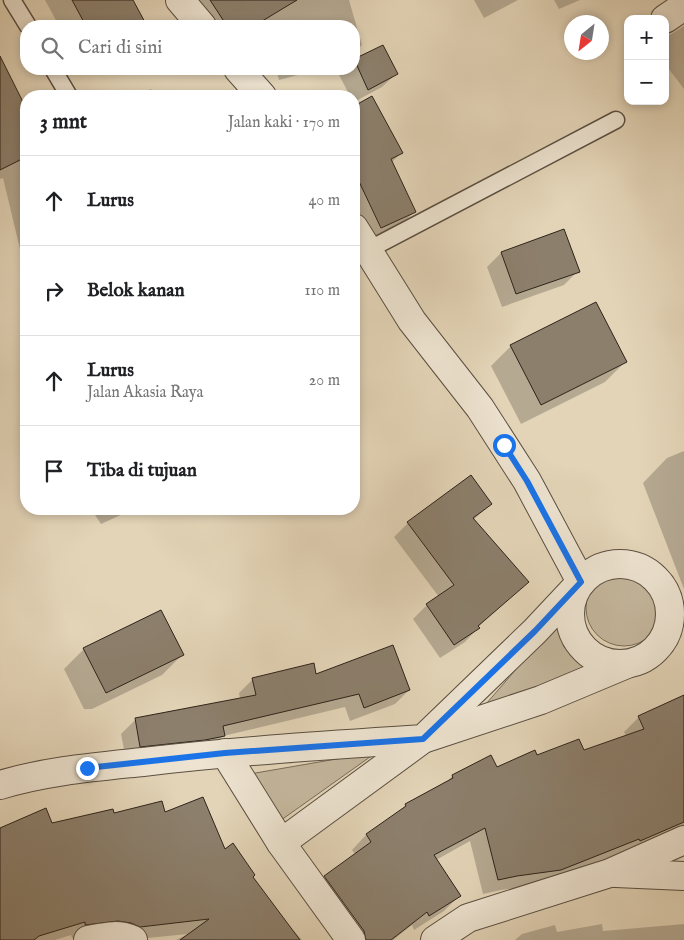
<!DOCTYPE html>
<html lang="id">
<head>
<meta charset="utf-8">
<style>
  body { margin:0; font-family:"IM FELL English",serif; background:#f6f6f6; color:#202124 }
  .controls { position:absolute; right:15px; top:15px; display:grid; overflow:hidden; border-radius:10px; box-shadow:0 2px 8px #0003 }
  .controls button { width:45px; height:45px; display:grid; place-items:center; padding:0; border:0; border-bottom:1px solid #e0e0e0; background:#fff; color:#202124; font:25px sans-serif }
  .compass { position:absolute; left:564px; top:15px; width:45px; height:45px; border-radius:50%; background:#fff; box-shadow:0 2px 8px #0003; rotate:210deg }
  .stop { position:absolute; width:15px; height:15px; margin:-11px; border:4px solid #1a73e8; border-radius:50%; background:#fff }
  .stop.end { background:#1a73e8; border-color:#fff; box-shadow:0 1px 5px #0008 }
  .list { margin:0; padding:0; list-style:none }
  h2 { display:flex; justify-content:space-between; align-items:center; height:65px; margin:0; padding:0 20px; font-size:21px }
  h2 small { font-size:16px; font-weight:400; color:#757577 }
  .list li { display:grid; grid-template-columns:32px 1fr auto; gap:15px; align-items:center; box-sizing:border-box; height:90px; padding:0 20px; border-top:1px solid #e0e0e0 }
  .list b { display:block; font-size:19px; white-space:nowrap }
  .list p { margin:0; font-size:16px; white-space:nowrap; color:#757577 }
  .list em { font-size:16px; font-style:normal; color:#757577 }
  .icon { flex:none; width:28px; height:28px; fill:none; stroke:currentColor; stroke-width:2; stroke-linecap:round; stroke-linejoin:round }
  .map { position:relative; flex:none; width:684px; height:940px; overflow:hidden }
  .search { position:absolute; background:#fff; box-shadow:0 2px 8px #0003; left:20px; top:20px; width:340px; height:55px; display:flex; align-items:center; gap:12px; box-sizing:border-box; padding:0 18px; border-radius:20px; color:#757577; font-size:19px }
  .panel { position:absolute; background:#fff; box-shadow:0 2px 8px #0003; left:20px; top:90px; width:340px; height:425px; border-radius:20px }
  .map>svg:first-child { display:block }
  .green { fill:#c4b69c; stroke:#786c5b }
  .shadow { fill:#0003 }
  .building { fill:#8c7f6c; stroke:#2d231a }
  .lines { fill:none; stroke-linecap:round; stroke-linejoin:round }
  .service-casing { stroke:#5a4f41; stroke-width:19 }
  .minor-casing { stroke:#5a4f41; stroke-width:30 }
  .service { stroke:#ede3d0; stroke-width:16 }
  .minor { stroke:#ede3d0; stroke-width:28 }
  .route { stroke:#1a73e8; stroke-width:6 }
</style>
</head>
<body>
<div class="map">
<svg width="684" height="940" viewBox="0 0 684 940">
  <rect width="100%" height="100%" fill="#e3d4b7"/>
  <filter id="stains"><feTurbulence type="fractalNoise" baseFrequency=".004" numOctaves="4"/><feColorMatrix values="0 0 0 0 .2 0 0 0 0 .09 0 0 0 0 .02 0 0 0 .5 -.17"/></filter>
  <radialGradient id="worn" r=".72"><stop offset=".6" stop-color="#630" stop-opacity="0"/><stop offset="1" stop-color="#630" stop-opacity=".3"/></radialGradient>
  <g class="green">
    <circle cx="624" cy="608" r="38"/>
    <path d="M557 622 564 647 588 667 599 671 486 704Z"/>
    <path d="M377 752 277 823 244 775Z"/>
  </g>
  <g class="shadow">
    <path d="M45 0H132L146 26H59Z"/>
    <path d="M191 0H349L362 45 354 53V26H199Z"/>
    <path d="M474 0H518L484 18Z"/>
    <path d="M554 0H580L559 9Z"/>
    <path d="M684 26V89L665 64V38Z"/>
    <path d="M382 46 396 74 382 87 354 102V96H350L339 75 346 69H354V61Z"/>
    <path d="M0 59 26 111V252L21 253 3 178 0 179Z"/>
    <path d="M82 69H97L85 75Z"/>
    <path d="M276 69H320L279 80Z"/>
    <path d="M151 89 156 96H136Z"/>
    <path d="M371 98 401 153 391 163 415 211 397 229 363 245 354 226V107Z"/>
    <path d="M501 253 578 271 564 285 502 307 487 267Z"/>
    <path d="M511 346 625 362 605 382 521 424 491 366Z"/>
    <path d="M684 451V589L643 483 667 458Z"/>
    <path d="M491 504 473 520 527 582 478 627V628L465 642 440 658 413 619 427 605 439 597 394 537 408 523Z"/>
    <path d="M91 509H134L101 524Z"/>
    <path d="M84 649 182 655 162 675 92 709H84L64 669Z"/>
    <path d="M315 676 409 690 395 704 350 721 345 707 223 736 210 749 126 760 121 734 135 720 240 699 239 693 253 679Z"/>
    <path d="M684 698V829L625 855 545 884 501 890 483 894 470 841 436 860 459 896 444 911 414 930 412 925 393 940H345L310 892 325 877 356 855 352 850 366 835 398 813 406 805 445 784 452 776 496 769 536 757 583 752 626 736 624 732 639 717Z"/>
    <path d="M164 814 224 851 251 877 293 932 294 931 302 940H176L188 934 127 940 106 920 92 934 72 938 71 935 55 940H0V829L51 825 113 815Z"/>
    <path d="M602 924 603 931 684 924V940H515L522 934 555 925 557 932Z"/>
  </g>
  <g class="building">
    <path d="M72 0H133L147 26H86Z"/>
    <path d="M210 0H297L254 26H227Z"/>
    <path d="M383 45 398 74 368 90 354 59Z"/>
    <path d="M0 56 26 108V157L0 170Z"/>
    <path d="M372 96 403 153 391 159 416 212 381 228 354 171V106Z"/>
    <path d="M564 229 580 272 516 294 501 252Z"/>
    <path d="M596 302 627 362 541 405 510 345Z"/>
    <path d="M471 475 492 504 473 518 529 582 478 626 480 628 454 645 426 604 454 585 407 522Z"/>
    <path d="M161 610 184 655 106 693 83 648Z"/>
    <path d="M393 645 410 690 364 708 359 694 223 726 225 736 205 740 140 747 135 718 256 695 252 678 314 663 316 674Z"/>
    <path d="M684 695V822L640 841 639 839 561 870 517 876 498 880 485 828 434 855 461 896 429 916 427 912 391 940H366L364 931 324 876 371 842 366 834 406 806 405 804 453 778 452 775 491 755 497 767 535 750 537 755 579 739 584 750 644 729 638 716Z"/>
    <path d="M203 797 225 849 233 843 255 875 253 877 300 940H180L209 919 140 927 131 923 118 921 85 925V922L39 936 34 940H0V828L46 808 52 823 113 809 114 813 162 801 165 812Z"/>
  </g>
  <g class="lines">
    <defs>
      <g id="service">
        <path d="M12 0 28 26"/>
        <path d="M53 69 69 96"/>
        <path d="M368 250 616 120"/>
      </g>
      <g id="minor">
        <path d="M180 0 202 26"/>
        <path d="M665 19 684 6"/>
        <path d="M238 69 262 96"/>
        <circle cx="620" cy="614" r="50"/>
        <path d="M225 753 281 843 351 940"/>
        <path d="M0 785C46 771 95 767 143 762 236 751 330 745 423 739L535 631 581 582 527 481 480 408 412 321 354 228"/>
        <path d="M281 843 423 739 541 700 627 664"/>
        <path d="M616 873 684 876"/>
        <path d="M88 940C104 937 118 933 133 940"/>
        <path d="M435 940 468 918 610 873 684 840"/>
      </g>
    </defs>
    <use href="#service" class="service-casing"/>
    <use href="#minor" class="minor-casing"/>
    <use href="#service" class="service"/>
    <use href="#minor" class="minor"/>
  </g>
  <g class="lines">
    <path class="route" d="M87 768 225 753 423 739 535 631 581 582 527 481 504 445"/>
  </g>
  <rect width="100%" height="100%" filter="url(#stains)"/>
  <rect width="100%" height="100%" fill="url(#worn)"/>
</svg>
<div class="controls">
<button>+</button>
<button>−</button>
</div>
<svg class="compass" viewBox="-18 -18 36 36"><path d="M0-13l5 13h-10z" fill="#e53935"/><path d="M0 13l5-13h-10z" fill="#757577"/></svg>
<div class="stop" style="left:504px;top:445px"></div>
<div class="stop end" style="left:87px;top:768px"></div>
<div class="search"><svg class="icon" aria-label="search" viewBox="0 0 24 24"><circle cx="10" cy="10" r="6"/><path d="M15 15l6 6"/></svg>Cari di sini</div>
<section class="panel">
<h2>3 mnt<small>Jalan kaki · 170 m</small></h2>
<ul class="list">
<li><svg class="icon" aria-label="ahead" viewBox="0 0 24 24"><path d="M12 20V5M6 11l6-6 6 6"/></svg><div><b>Lurus</b></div><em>40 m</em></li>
<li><svg class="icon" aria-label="right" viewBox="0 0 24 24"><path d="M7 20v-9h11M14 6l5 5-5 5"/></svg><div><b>Belok kanan</b></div><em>110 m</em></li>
<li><svg class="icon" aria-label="ahead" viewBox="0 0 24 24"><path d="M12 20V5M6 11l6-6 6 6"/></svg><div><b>Lurus</b><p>Jalan Akasia Raya</p></div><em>20 m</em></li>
<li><svg class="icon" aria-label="arrive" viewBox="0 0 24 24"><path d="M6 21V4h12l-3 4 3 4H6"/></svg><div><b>Tiba di tujuan</b></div></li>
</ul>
</section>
</div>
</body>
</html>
